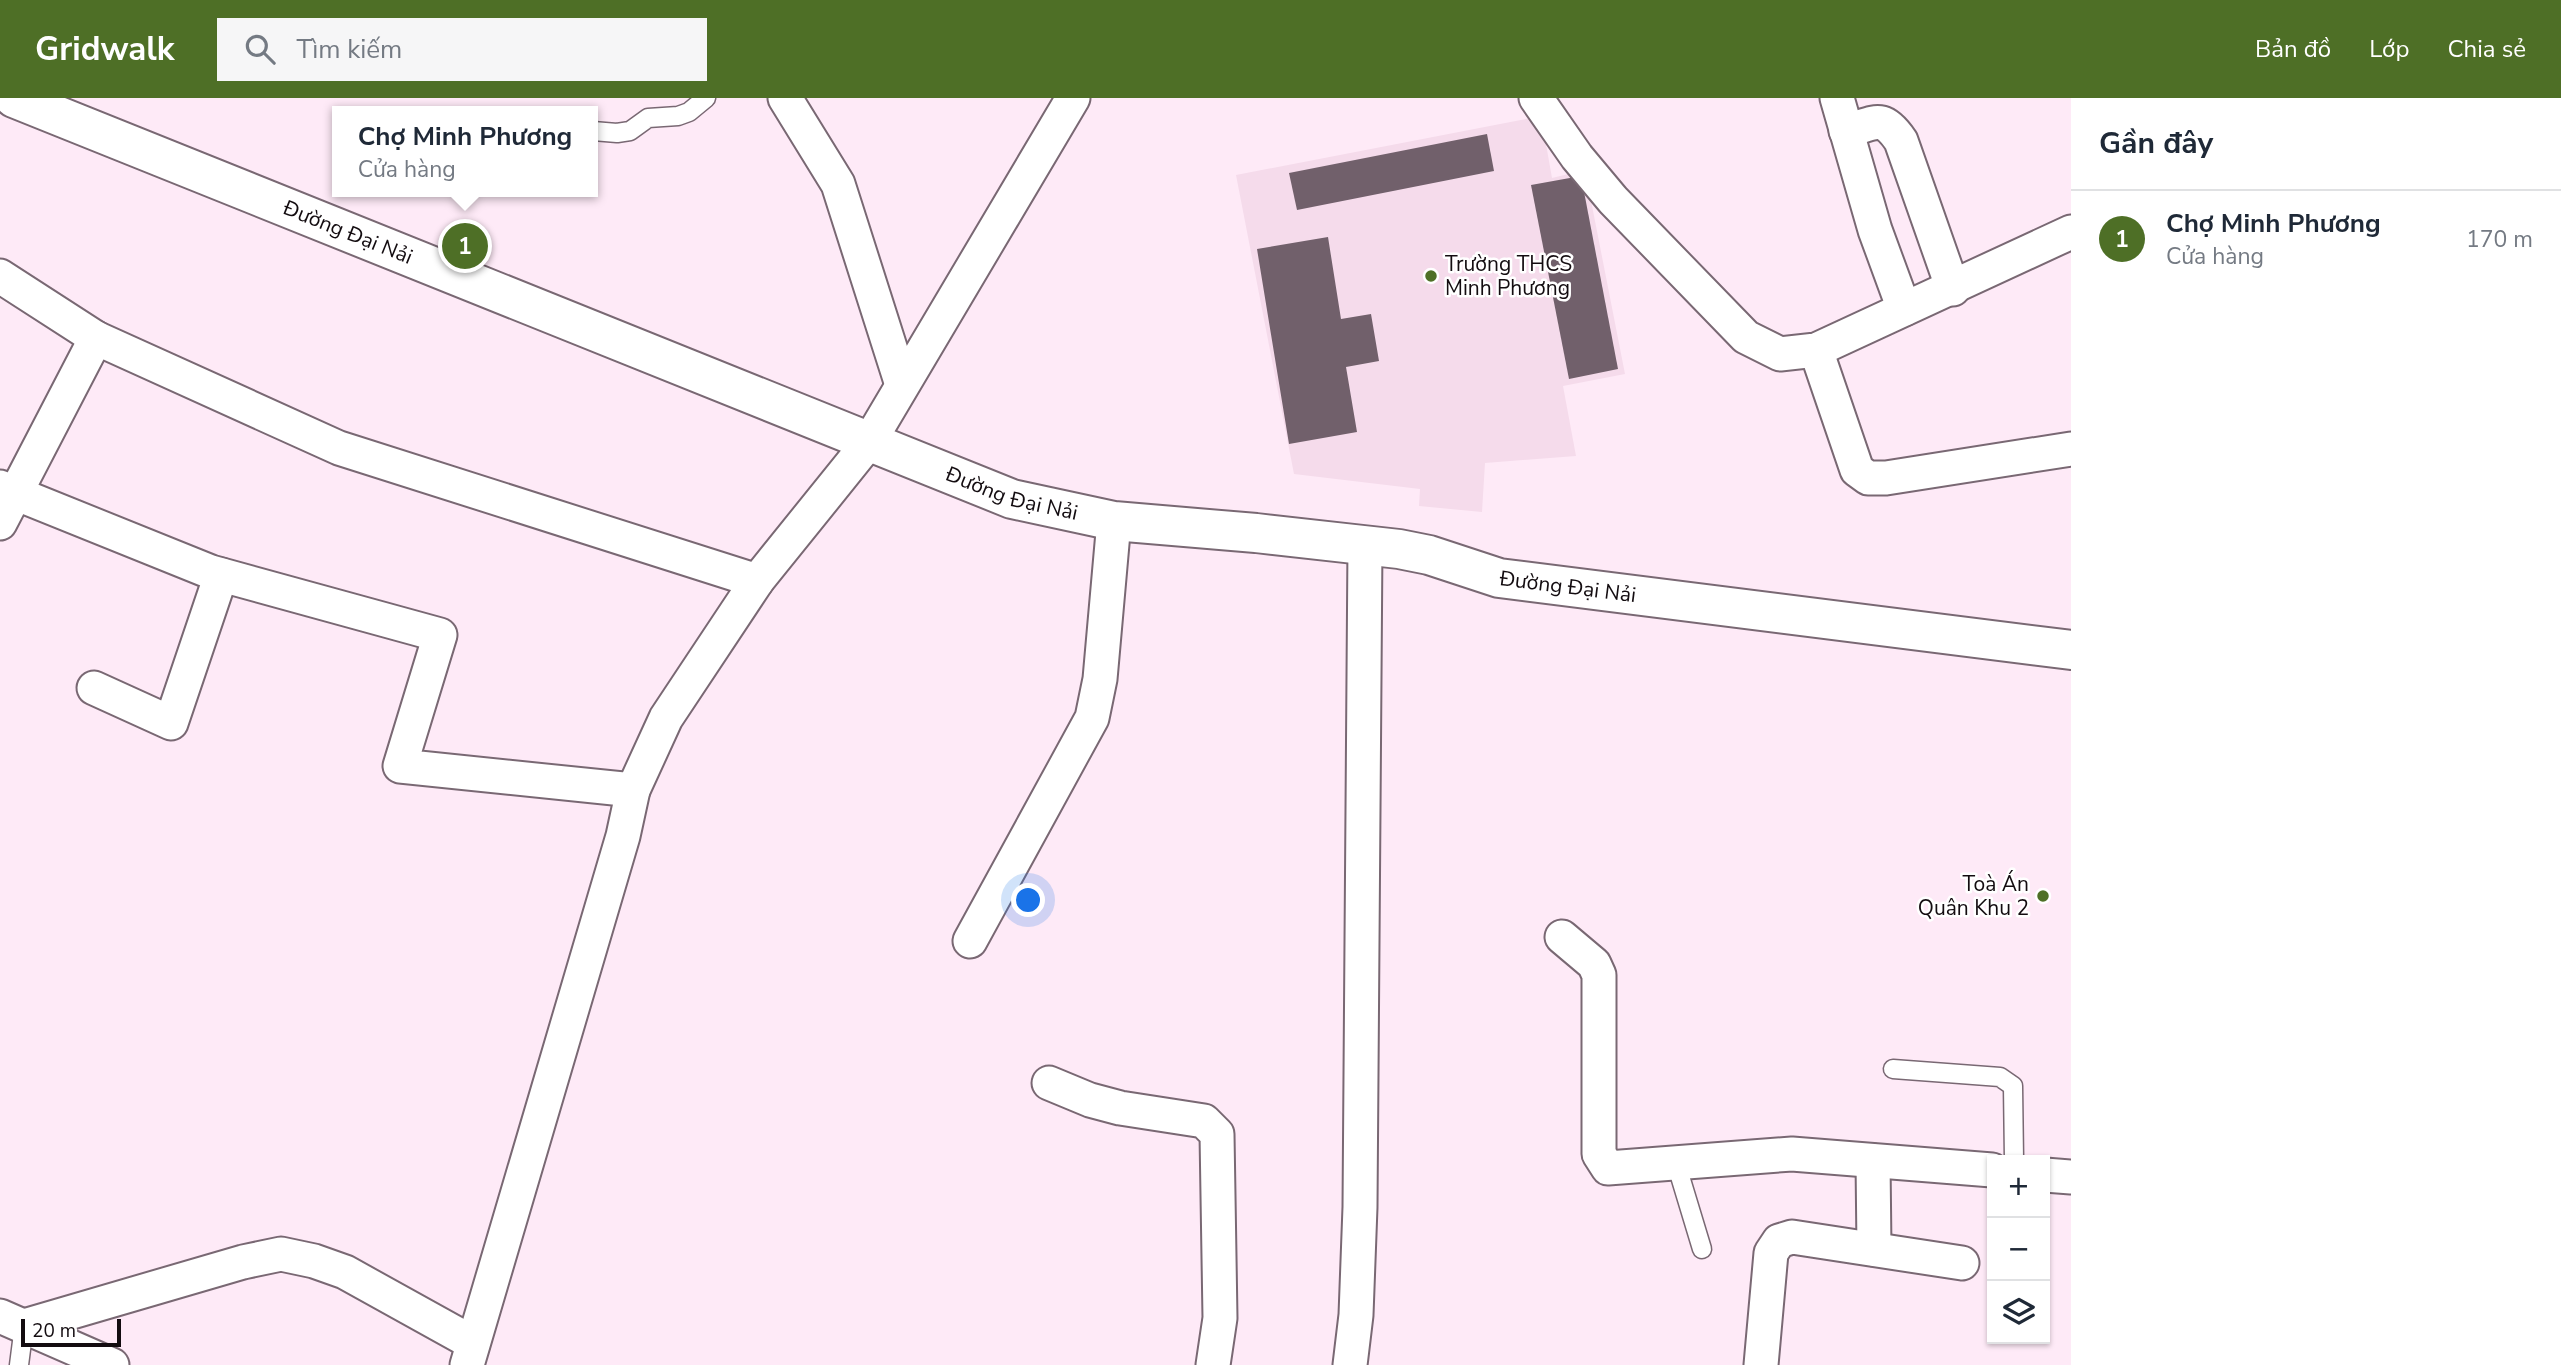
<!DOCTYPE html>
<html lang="vi">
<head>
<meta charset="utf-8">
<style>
  body { margin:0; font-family:"Nunito Sans",sans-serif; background:#f6f6f7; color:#1f2937 }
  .controls { position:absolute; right:21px; bottom:21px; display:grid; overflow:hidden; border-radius:0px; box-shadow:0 2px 5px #0004 }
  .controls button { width:63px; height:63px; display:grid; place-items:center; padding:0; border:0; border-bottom:2px solid #e0e1e3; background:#fff; color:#1f2937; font:35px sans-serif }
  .scale { position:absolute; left:21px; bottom:18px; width:100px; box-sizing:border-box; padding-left:7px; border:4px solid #130c10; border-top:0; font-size:19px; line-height:24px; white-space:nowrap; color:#130c10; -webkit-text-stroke:5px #fff; paint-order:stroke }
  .you { position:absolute; left:1029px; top:803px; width:24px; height:24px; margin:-18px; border:5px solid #fff; border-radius:50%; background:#1a73e8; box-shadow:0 0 0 10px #1a73e833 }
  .badge { display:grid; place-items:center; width:46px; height:46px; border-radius:50%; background:#4e6f26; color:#fff; font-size:23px; font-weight:700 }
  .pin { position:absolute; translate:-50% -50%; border:4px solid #fff; box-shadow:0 2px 7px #0006 }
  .popup { position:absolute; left:332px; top:8px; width:266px; height:91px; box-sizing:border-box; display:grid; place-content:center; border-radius:0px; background:#fff; filter:drop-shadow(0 2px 5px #0005); font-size:23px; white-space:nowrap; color:#747a83 }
  .popup b { font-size:26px; color:#1f2937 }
  .popup::after { content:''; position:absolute; left:50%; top:100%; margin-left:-14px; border:14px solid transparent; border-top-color:#fff }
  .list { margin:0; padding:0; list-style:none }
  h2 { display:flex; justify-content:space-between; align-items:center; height:91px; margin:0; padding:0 28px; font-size:30px }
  h2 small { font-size:23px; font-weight:400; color:#747a83 }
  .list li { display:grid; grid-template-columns:46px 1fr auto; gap:21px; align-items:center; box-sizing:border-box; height:98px; padding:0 28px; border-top:2px solid #e0e1e3 }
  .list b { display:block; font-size:26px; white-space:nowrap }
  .list p { margin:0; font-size:23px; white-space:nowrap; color:#747a83 }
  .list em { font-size:23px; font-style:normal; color:#747a83 }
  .icon { flex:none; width:38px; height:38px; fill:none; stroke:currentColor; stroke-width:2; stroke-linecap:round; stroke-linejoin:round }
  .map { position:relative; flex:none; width:2071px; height:1267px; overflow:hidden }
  header { display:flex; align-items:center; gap:42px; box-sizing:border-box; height:98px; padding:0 35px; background:#4e6f26; color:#fff }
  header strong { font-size:33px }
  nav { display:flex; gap:38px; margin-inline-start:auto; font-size:24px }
  .search { width:490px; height:63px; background:#f6f6f7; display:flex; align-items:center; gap:18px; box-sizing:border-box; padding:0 24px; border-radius:0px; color:#747a83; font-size:26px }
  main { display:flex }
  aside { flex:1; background:#fff }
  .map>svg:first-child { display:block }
  .built { fill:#f5dbeb }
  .building { fill:#71606b }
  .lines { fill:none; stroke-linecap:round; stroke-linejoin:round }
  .lane-casing { stroke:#796873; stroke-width:21 }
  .street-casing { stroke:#796873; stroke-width:37 }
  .secondary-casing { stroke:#796873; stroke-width:42 }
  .lane { stroke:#fff; stroke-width:18 }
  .street { stroke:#fff; stroke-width:33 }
  .secondary { stroke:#fff; stroke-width:38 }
  .poi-dot { fill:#4e6f26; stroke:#fff; stroke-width:2.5 }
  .labels { text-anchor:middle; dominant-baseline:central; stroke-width:5; stroke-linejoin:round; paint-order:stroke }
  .street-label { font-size:21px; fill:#130c10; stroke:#fff }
  .poi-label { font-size:21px; fill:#130c10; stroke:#fff; text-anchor:start }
</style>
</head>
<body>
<header>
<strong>Gridwalk</strong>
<div class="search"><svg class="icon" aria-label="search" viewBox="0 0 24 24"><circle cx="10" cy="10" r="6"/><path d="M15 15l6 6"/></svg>Tìm kiếm</div>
<nav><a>Bản đồ</a><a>Lớp</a><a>Chia sẻ</a></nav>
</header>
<main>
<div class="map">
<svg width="2071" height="1267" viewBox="0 0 2071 1267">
  <rect width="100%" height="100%" fill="#feeaf7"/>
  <path class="built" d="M1541 18 1552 80 1585 72 1625 276 1563 288 1576 358 1485 365 1482 414 1419 408 1420 391 1294 376 1236 77Z"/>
  <g class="building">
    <path d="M1487 36 1494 73 1297 112 1289 75Z"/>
    <path d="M1581 78 1618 271 1569 281 1531 87Z"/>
    <path d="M1328 139 1341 221 1371 216 1379 263 1346 269 1357 334 1289 346 1257 151Z"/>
  </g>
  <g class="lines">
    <defs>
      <g id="lane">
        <path d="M593 33 617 35 630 33 648 20 678 18 689 14 706 0"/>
        <path d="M1893 971 2000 979 2013 988 2014 1062"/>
        <path d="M1676 1065 1702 1151"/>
        <path d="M19 1267 24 1228"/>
      </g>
      <g id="street">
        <path d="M785 0 838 86 902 287"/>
        <path d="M1536 0 1577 59 1613 102 1746 239 1780 256 1816 252 2071 134"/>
        <path d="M1837 0 1875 132 1904 211"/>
        <path d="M1846 33C1876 25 1882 15 1901 43L1953 191"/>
        <path d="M0 178 96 240 339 350 757 483"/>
        <path d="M1816 252 1857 372 1868 380H1886L2071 351"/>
        <path d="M0 389 211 474 440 537 400 668 633 692"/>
        <path d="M0 425 96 240"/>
        <path d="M94 590 171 625 221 477"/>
        <path d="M1562 839 1594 866 1599 877V1056L1608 1070 1792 1056 1992 1072"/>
        <path d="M970 843 1092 620 1100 581 1114 423"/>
        <path d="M1049 985 1090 1002 1120 1010 1204 1023 1217 1036 1220 1220 1213 1267"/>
        <path d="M1873 1063 1874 1151"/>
        <path d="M2045 1077 2071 1079"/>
        <path d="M0 1218 112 1267"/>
        <path d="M24 1228 243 1164 281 1156 314 1163 345 1174 473 1245"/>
        <path d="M467 1267 623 738 633 692 666 620 757 483 869 344 1073 0"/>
        <path d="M1350 1267 1356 1217 1360 1109 1365 446"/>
        <path d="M1761 1267 1771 1155 1779 1143 1792 1139 1962 1165"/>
      </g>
      <g id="secondary">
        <path id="s1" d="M14 0 1012 401 1114 423 1256 435 1399 451 1429 457 1499 480 2071 552"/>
      </g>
    </defs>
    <use href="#lane" class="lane-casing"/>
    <use href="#street" class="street-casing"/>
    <use href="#secondary" class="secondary-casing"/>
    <use href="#lane" class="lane"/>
    <use href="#street" class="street"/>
    <use href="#secondary" class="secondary"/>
  </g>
  <g class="poi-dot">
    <circle cx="1431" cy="178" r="7"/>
    <circle cx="2043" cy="798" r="7"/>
  </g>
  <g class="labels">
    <g class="street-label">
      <text stroke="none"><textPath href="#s1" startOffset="360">Đường Đại Nải</textPath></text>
      <text stroke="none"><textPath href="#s1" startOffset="1074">Đường Đại Nải</textPath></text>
      <text stroke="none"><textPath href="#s1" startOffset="1640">Đường Đại Nải</textPath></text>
    </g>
    <g class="poi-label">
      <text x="1445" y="166">Trường THCS<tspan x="1445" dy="24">Minh Phương</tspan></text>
      <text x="2029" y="786" text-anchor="end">Toà Án<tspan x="2029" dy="24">Quân Khu 2</tspan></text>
    </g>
  </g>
</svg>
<div class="controls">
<button>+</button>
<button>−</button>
<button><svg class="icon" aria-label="layers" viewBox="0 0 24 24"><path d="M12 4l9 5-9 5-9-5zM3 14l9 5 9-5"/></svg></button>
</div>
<div class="scale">20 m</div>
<div class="you"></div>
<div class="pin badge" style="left:465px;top:148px">1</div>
<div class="popup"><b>Chợ Minh Phương</b>Cửa hàng</div>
</div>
<aside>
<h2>Gần đây<small></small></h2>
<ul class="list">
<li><span class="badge">1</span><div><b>Chợ Minh Phương</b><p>Cửa hàng</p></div><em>170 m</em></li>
</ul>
</aside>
</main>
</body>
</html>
